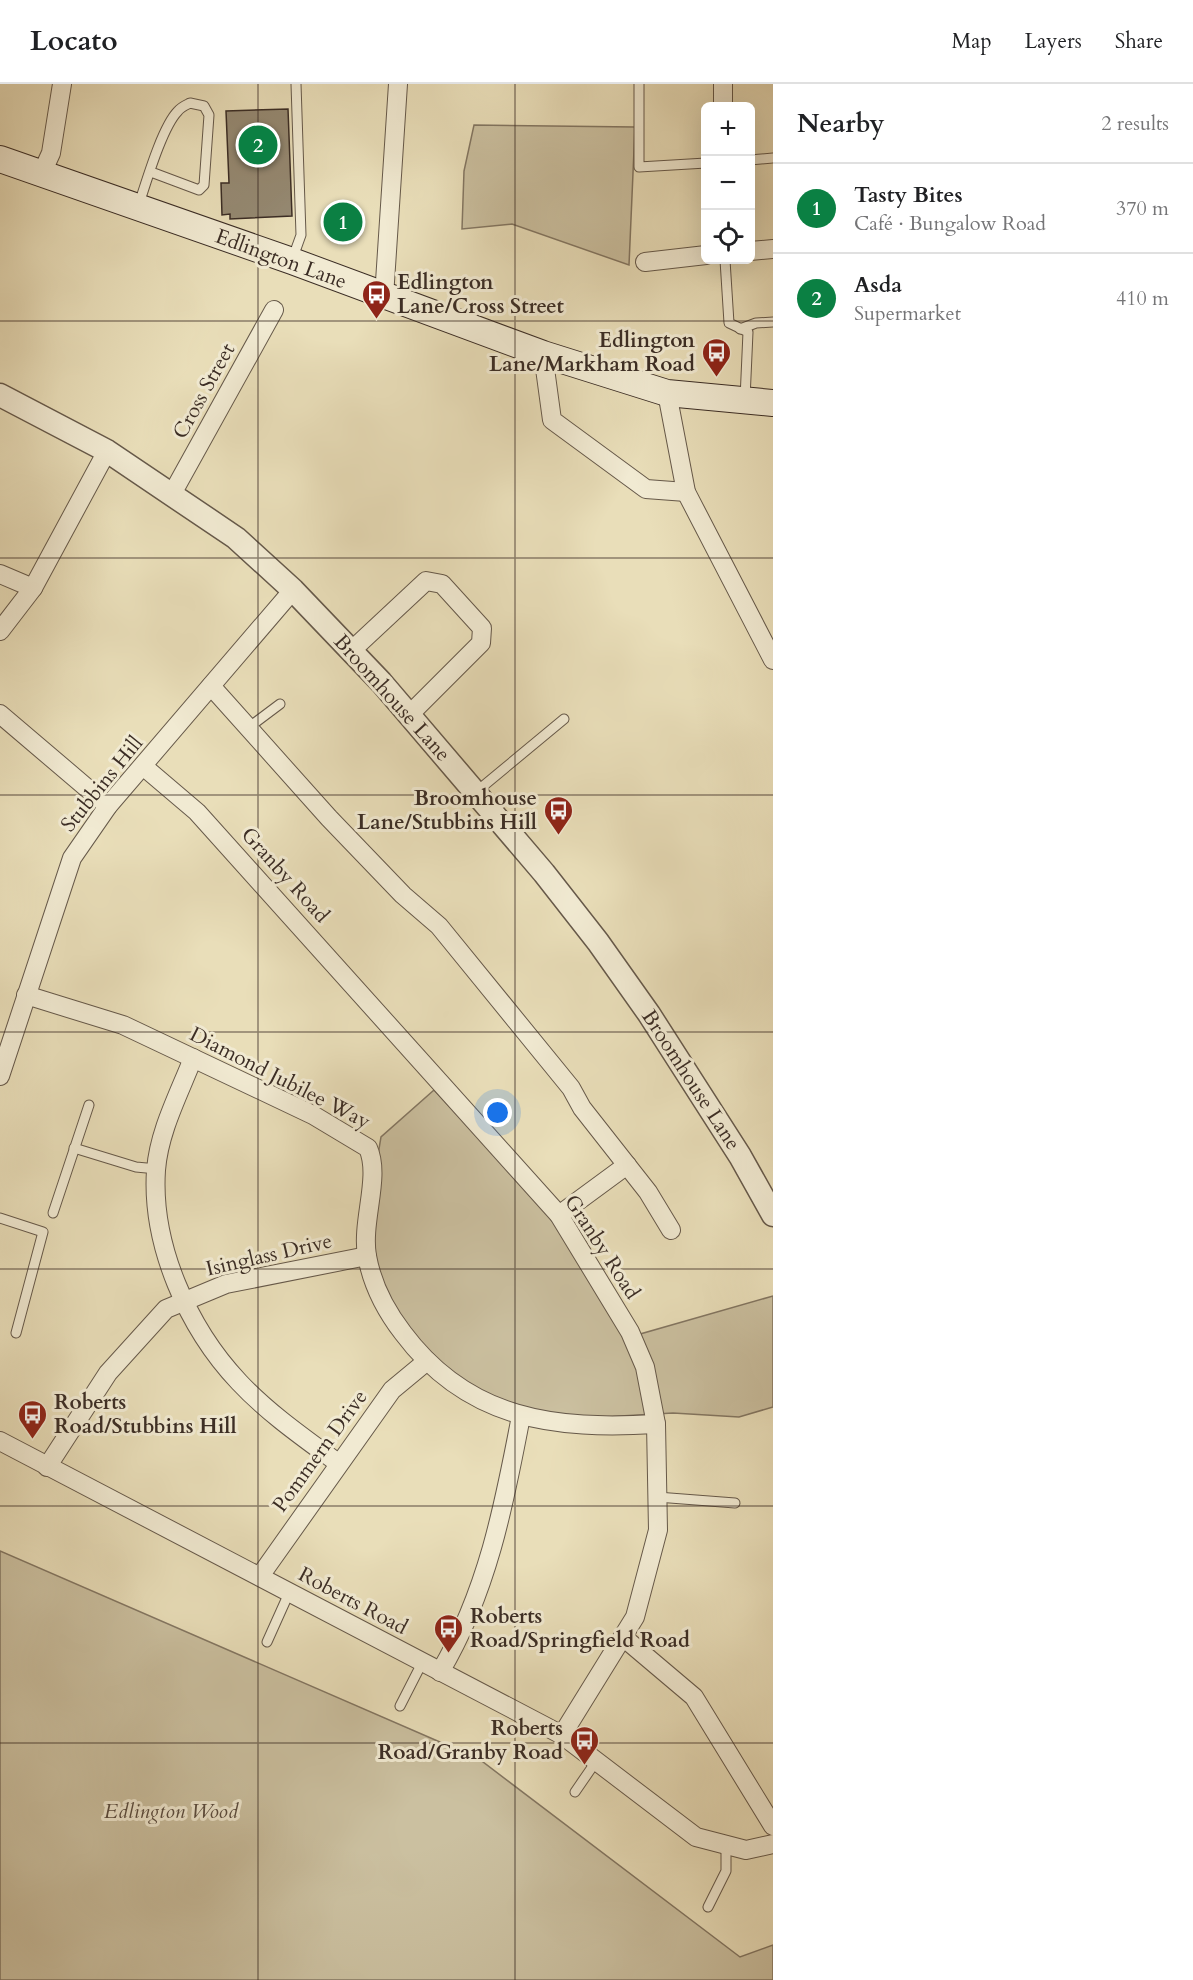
<!DOCTYPE html>
<html lang="en">
<head>
<meta charset="utf-8">
<style>
  body { margin:0; font-family:Cardo,serif; background:#f2f2f2; color:#202124 }
  .controls { position:absolute; right:18px; top:18px; display:grid; overflow:hidden; border-radius:9px; box-shadow:0 6px 24px #0002 }
  .controls button { width:54px; height:54px; display:grid; place-items:center; padding:0; border:0; border-bottom:2px solid #e0e0e0; background:#fff; color:#202124; font:30px sans-serif }
  .you { position:absolute; left:498px; top:1029px; width:21px; height:21px; margin:-15px; border:4px solid #fff; border-radius:50%; background:#1a73e8; box-shadow:0 0 0 9px #1a73e833 }
  .badge { display:grid; place-items:center; width:39px; height:39px; border-radius:50%; background:#0b8043; color:#fff; font-size:20px; font-weight:700 }
  .pin { position:absolute; translate:-50% -50%; border:3px solid #fff; box-shadow:0 2px 6px #0006 }
  .list { margin:0; padding:0; list-style:none }
  h2 { display:flex; justify-content:space-between; align-items:center; height:78px; margin:0; padding:0 24px; font-size:26px }
  h2 small { font-size:20px; font-weight:400; color:#757577 }
  .list li { display:grid; grid-template-columns:39px 1fr auto; gap:18px; align-items:center; box-sizing:border-box; height:90px; padding:0 24px; border-top:2px solid #e0e0e0 }
  .list b { display:block; font-size:22px; white-space:nowrap }
  .list p { margin:0; font-size:20px; white-space:nowrap; color:#757577 }
  .list em { font-size:20px; font-style:normal; color:#757577 }
  .icon { flex:none; width:33px; height:33px; fill:none; stroke:currentColor; stroke-width:2; stroke-linecap:round; stroke-linejoin:round }
  .map { position:relative; flex:none; width:773px; height:1896px; overflow:hidden }
  header { display:flex; align-items:center; gap:36px; box-sizing:border-box; height:84px; padding:0 30px; background:#fff; border-bottom:2px solid #e0e0e0 }
  header strong { font-size:28px }
  nav { display:flex; gap:33px; margin-inline-start:auto; font-size:21px }
  main { display:flex }
  aside { flex:1; background:#fff }
  .map>svg:first-child { display:block }
  .green { fill:#cbc0a0; stroke:#837662; stroke-width:1.5 }
  .building { fill:#958972; stroke:#3b2d25; stroke-width:1.5 }
  .lines { fill:none; stroke-linecap:round; stroke-linejoin:round }
  .service-casing { stroke:#66594a; stroke-width:11 }
  .minor-casing { stroke:#66594a; stroke-width:20 }
  .tertiary-casing { stroke:#66594a; stroke-width:25 }
  .secondary-casing { stroke:#3b2d25; stroke-width:28 }
  .service { stroke:#f1ead2; stroke-width:9 }
  .minor { stroke:#f1ead2; stroke-width:18 }
  .tertiary { stroke:#f1ead2; stroke-width:22 }
  .secondary { stroke:#f1ead2; stroke-width:26 }
  .grid { fill:none; stroke:#3b2d25; stroke-width:1.5; stroke-opacity:0.55 }
  .labels { text-anchor:middle; dominant-baseline:central; stroke-width:6; stroke-linejoin:round; paint-order:stroke }
  .street-label { font-size:21px; fill:#3b2d25; stroke:#f1ead2 }
  .poi-label { font-size:21px; font-weight:bold; fill:#3b2d25; stroke:#f1ead2; text-anchor:start }
  .park-label { font-size:21px; font-style:italic; fill:#584a3e; stroke:#f1ead2 }
</style>
</head>
<body>
<header>
<strong>Locato</strong>
<nav><a>Map</a><a>Layers</a><a>Share</a></nav>
</header>
<main>
<div class="map">
<svg width="773" height="1896" viewBox="0 0 773 1896">
  <rect width="100%" height="100%" fill="#e9deb9"/>
  <filter id="stains"><feTurbulence type="fractalNoise" baseFrequency=".00333" numOctaves="4"/><feColorMatrix values="0 0 0 0 .2 0 0 0 0 .09 0 0 0 0 .02 0 0 0 .5 -.17"/></filter>
  <radialGradient id="worn" r=".72"><stop offset=".6" stop-color="#630" stop-opacity="0"/><stop offset="1" stop-color="#630" stop-opacity=".3"/></radialGradient>
  <g class="green">
    <path d="M474 41 635 43 629 181 512 140 462 145 464 87Z"/>
    <path d="M434 1006 553 1134 626 1254 773 1212V1323L739 1333 673 1329 585 1334 522 1328 458 1297 399 1240 365 1150 381 1053Z"/>
    <path d="M0 1467 479 1675 740 1873 773 1861V1896H0Z"/>
  </g>
  <path class="building" d="M288 25 292 132 230 135V130L222 131 221 99H229L226 27Z"/>
  <g class="lines">
    <defs>
      <g id="service">
        <path d="M639 0V83L706 79"/>
        <path d="M750 76 773 74"/>
        <path d="M138 123C146 99 162 43 178 27 181 23 186 21 190 19L204 22 209 31 204 101 199 106 151 88"/>
        <path d="M292 176 301 151 296 0"/>
        <path d="M725 176 729 239 748 248 745 315"/>
        <path d="M740 245 756 239 773 238"/>
        <path d="M248 644 280 620"/>
        <path d="M476 708 564 635"/>
        <path d="M74 1064 136 1083 157 1085"/>
        <path d="M53 1129 89 1021"/>
        <path d="M0 1134 43 1148 16 1249"/>
        <path d="M657 1413 735 1419"/>
        <path d="M267 1558 289 1509"/>
        <path d="M400 1622 422 1579"/>
        <path d="M575 1708 597 1676"/>
        <path d="M708 1823 726 1787V1761"/>
      </g>
      <g id="minor">
        <path d="M723 0V22"/>
        <path d="M41 91 51 69 62 0"/>
        <path d="M750 167 773 165"/>
        <path d="M645 178 706 171"/>
        <path d="M384 213 398 0"/>
        <path d="M543 270 552 336 646 405 686 408"/>
        <path d="M667 309 686 408 773 576"/>
        <path d="M172 410 274 226"/>
        <path d="M0 490 33 504"/>
        <path d="M0 547 33 504 107 367"/>
        <path d="M351 567 426 497 442 500 482 544 481 559 410 630"/>
        <path d="M211 602 329 734 403 811 439 842 571 1004 582 1024 648 1108 671 1146"/>
        <path d="M0 630 108 722"/>
        <path d="M144 683 197 728 559 1131 630 1248 645 1283 656 1340 658 1446 635 1533 562 1651"/>
        <path d="M26 911 123 941 313 1031 368 1064C381 1093 361 1137 367 1172 372 1200 386 1227 403 1249 468 1336 555 1346 656 1340"/>
        <path d="M193 974C179 1010 159 1047 156 1086 151 1161 188 1244 239 1298 268 1329 304 1354 338 1379"/>
        <path d="M0 992 72 774 108 722 293 506"/>
        <path d="M559 1131 627 1081"/>
        <path d="M0 1357 562 1651 696 1753 746 1766 773 1760"/>
        <path d="M47 1383 108 1289 166 1225 226 1200 367 1172"/>
        <path d="M260 1492 392 1306 427 1277"/>
        <path d="M623 1553 694 1613 773 1742"/>
        <path d="M440 1588C487 1509 504 1422 521 1332"/>
      </g>
      <path id="tertiary" d="M0 311 107 367 236 454 293 506 381 598 544 789 598 858 649 930 740 1072 773 1131"/>
      <path id="secondary" d="M0 75 292 177 543 270 667 309 773 319"/>
    </defs>
    <use href="#service" class="service-casing"/>
    <use href="#minor" class="minor-casing"/>
    <use href="#tertiary" class="tertiary-casing"/>
    <use href="#secondary" class="secondary-casing"/>
    <use href="#service" class="service"/>
    <use href="#minor" class="minor"/>
    <use href="#tertiary" class="tertiary"/>
    <use href="#secondary" class="secondary"/>
  </g>
  <path class="grid" d="M258 0V1896M515 0V1896M0 237H773M0 474H773M0 711H773M0 948H773M0 1185H773M0 1422H773M0 1659H773"/>
  <defs>
    <symbol id="bus-pin" viewBox="-11 -11 22 30"><path d="M0 17L-7.5 6A9.5 9.5 0 1 1 7.5 6Z" fill="#8f2418" stroke="#f1ead2"/><path d="M-5-6H5V4H4V6H2V4H-2V6H-4V4H-5ZM-3.5-4V0h7V-4ZM-3.5 1.2v1.5H-2V1.2ZM2 1.2v1.5H3.5V1.2Z" fill="#fff"/></symbol>
  </defs>
  <g fill-rule="evenodd">
    <use href="#bus-pin" x="360" y="194" width="33" height="45"/>
    <use href="#bus-pin" x="700" y="252" width="33" height="45"/>
    <use href="#bus-pin" x="542" y="710" width="33" height="45"/>
    <use href="#bus-pin" x="16" y="1314" width="33" height="45"/>
    <use href="#bus-pin" x="432" y="1528" width="33" height="45"/>
    <use href="#bus-pin" x="568" y="1640" width="33" height="45"/>
  </g>
  <g class="labels">
    <g class="street-label">
      <text transform="translate(281 175) rotate(20)">Edlington Lane</text>
      <text transform="translate(204 307) rotate(-61)">Cross Street</text>
      <text transform="translate(392 614) rotate(48)">Broomhouse Lane</text>
      <text transform="translate(102 700) rotate(-51)">Stubbins Hill</text>
      <text transform="translate(285 791) rotate(48)">Granby Road</text>
      <text transform="translate(280 994) rotate(27)">Diamond Jubilee Way</text>
      <text transform="translate(691 996) rotate(57)">Broomhouse Lane</text>
      <text transform="translate(602 1163) rotate(57)">Granby Road</text>
      <text transform="translate(269 1171) rotate(-13)">Isinglass Drive</text>
      <text transform="translate(320 1367) rotate(-54)">Pommern Drive</text>
      <text transform="translate(353 1517) rotate(28)">Roberts Road</text>
    </g>
    <g class="poi-label">
      <text x="397" y="198">Edlington<tspan x="397" dy="24">Lane/Cross Street</tspan></text>
      <text x="695" y="256" text-anchor="end">Edlington<tspan x="695" dy="24">Lane/Markham Road</tspan></text>
      <text x="537" y="714" text-anchor="end">Broomhouse<tspan x="537" dy="24">Lane/Stubbins Hill</tspan></text>
      <text x="54" y="1318">Roberts<tspan x="54" dy="24">Road/Stubbins Hill</tspan></text>
      <text x="470" y="1532">Roberts<tspan x="470" dy="24">Road/Springfield Road</tspan></text>
      <text x="563" y="1644" text-anchor="end">Roberts<tspan x="563" dy="24">Road/Granby Road</tspan></text>
    </g>
    <g class="park-label">
      <text x="171" y="1727">Edlington Wood</text>
    </g>
  </g>
  <rect width="100%" height="100%" filter="url(#stains)"/>
  <rect width="100%" height="100%" fill="url(#worn)"/>
</svg>
<div class="controls">
<button>+</button>
<button>−</button>
<button><svg class="icon" aria-label="locate" viewBox="0 0 24 24"><circle cx="12" cy="12" r="6"/><path d="M12 2v4M12 18v4M2 12h4M18 12h4"/></svg></button>
</div>
<div class="you"></div>
<div class="pin badge" style="left:343px;top:138px">1</div>
<div class="pin badge" style="left:258px;top:61px">2</div>
</div>
<aside>
<h2>Nearby<small>2 results</small></h2>
<ul class="list">
<li><span class="badge">1</span><div><b>Tasty Bites</b><p>Café · Bungalow Road</p></div><em>370 m</em></li>
<li><span class="badge">2</span><div><b>Asda</b><p>Supermarket</p></div><em>410 m</em></li>
</ul>
</aside>
</main>
</body>
</html>
